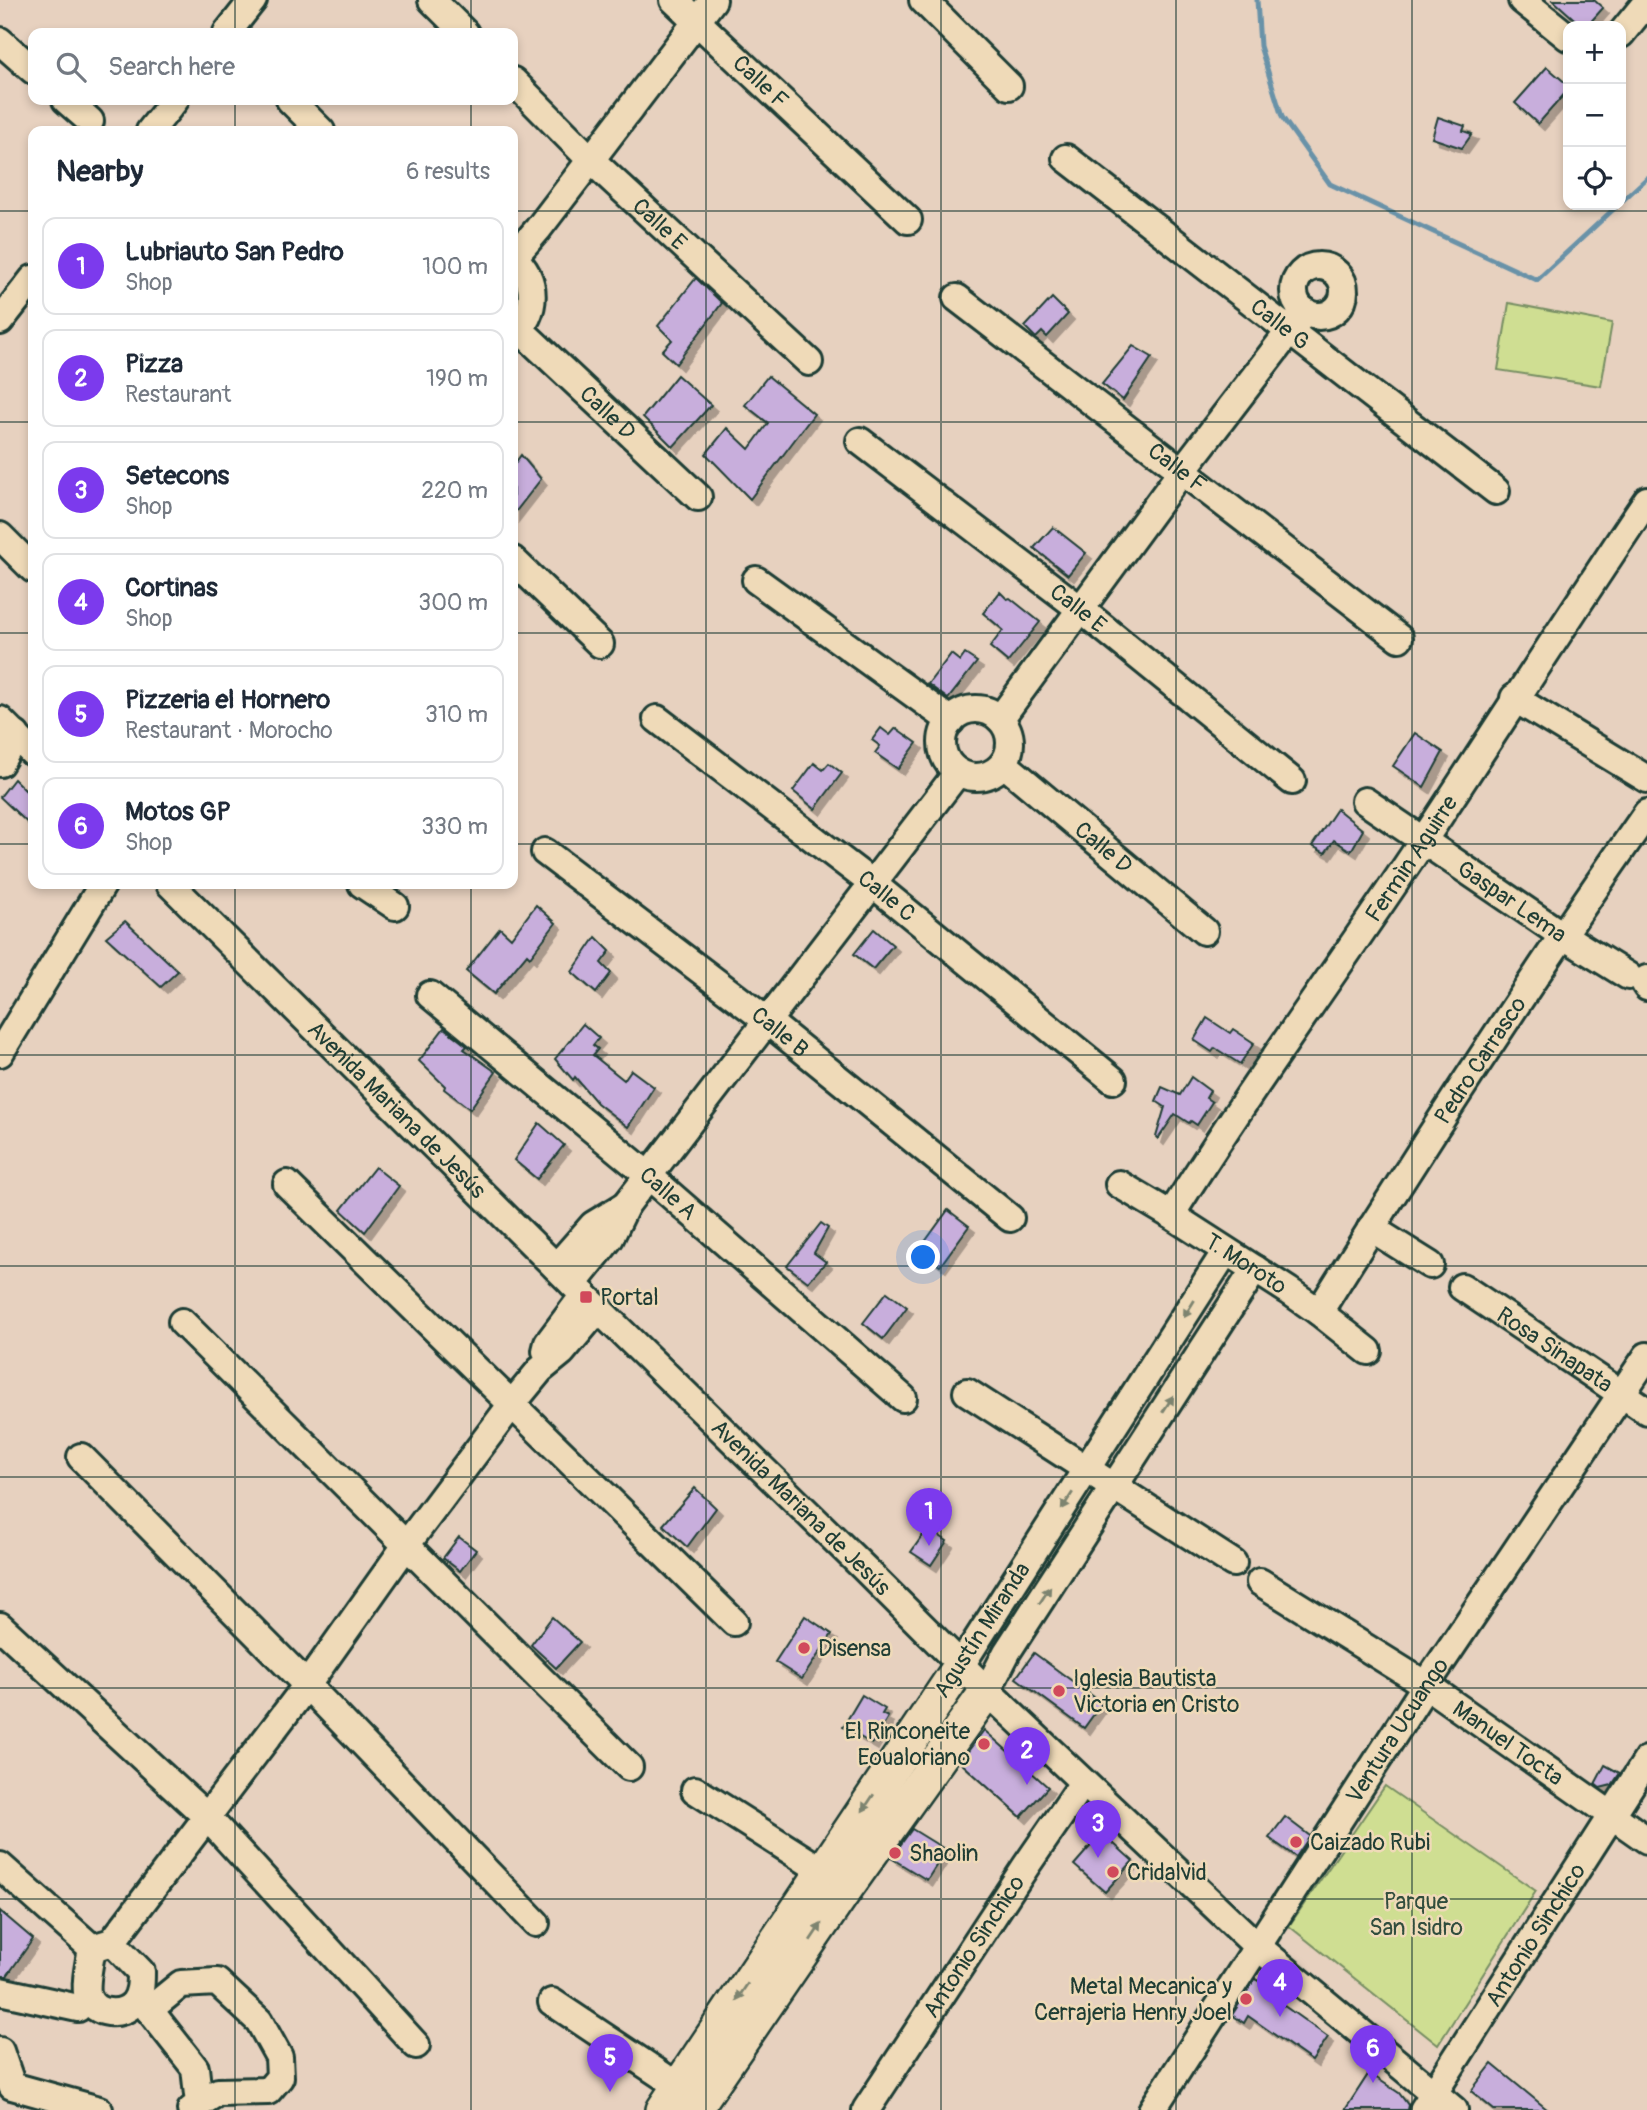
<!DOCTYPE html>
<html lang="en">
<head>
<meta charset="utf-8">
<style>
  body { margin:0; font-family:Pangolin,sans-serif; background:#f2f2f3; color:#1f2937 }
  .controls { position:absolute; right:21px; top:21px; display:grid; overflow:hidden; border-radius:14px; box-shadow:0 4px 10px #0003 }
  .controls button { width:63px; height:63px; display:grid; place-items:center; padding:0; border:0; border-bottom:2px solid #e0e1e3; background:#fff; color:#1f2937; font:35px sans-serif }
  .you { position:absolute; left:924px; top:1258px; width:24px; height:24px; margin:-18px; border:5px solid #fff; border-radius:50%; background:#1a73e8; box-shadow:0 0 0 10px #1a73e833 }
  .badge { display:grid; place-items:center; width:46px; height:46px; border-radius:50%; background:#7c3aed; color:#fff; font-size:23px; font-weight:700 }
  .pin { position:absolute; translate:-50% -58px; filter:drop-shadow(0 2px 4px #0008) }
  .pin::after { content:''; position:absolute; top:37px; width:24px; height:21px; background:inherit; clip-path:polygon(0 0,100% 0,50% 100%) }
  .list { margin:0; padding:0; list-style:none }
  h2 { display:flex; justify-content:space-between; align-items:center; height:91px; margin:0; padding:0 28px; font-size:30px }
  h2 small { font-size:23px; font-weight:400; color:#747a83 }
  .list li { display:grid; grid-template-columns:46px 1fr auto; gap:21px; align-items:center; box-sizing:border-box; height:98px; margin:0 14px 14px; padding:0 14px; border:2px solid #e0e1e3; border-radius:14px }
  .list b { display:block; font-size:26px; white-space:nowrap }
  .list p { margin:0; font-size:23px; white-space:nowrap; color:#747a83 }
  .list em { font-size:23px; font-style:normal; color:#747a83 }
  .icon { flex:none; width:38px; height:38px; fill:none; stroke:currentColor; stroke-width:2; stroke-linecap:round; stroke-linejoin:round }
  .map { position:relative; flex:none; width:1647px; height:2110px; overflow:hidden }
  .search { position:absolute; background:#fff; box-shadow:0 4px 10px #0003; left:28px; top:28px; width:490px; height:77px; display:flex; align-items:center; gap:18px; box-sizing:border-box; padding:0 24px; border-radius:14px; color:#747a83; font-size:26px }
  .panel { position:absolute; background:#fff; box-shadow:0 4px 10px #0003; left:28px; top:126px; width:490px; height:763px; border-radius:14px }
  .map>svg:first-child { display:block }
  .green { fill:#cfde92; stroke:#778e63; stroke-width:2 }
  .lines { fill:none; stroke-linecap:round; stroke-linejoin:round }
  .stream { stroke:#6992a8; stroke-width:5 }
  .building { fill:#c8aedc; stroke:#1f3d34; stroke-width:2; filter:url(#shadow) }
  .minor-casing { stroke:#1f3d34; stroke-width:32 }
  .major-casing { stroke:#1f3d34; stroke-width:38 }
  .minor { stroke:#efdab8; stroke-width:26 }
  .major { stroke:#efdab8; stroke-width:33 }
  .oneway { fill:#7d846f }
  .grid { fill:none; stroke:#1f3d34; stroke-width:2; stroke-opacity:0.55 }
  .poi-dot { fill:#d1495b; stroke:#efdab8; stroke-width:2.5 }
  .labels { text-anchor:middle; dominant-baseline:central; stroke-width:5; stroke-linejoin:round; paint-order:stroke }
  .street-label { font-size:23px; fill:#1f3d34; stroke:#efdab8 }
  .poi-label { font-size:23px; fill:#1f3d34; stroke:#efdab8; text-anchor:start }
  .park-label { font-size:23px; fill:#314d3d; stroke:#efdab8 }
</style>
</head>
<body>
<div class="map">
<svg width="1647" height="2110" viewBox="0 0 1647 2110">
  <defs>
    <filter id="shadow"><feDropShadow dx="6" dy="6" stdDeviation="0" flood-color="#0004"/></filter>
  </defs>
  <rect width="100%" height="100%" fill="#e7d1bf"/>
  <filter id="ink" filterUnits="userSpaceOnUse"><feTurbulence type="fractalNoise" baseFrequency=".0143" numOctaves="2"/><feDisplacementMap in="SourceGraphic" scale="14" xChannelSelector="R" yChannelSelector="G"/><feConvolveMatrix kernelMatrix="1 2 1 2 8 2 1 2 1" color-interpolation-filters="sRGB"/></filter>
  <g filter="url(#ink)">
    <g class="green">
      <path d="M1509 303 1612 323 1601 386 1498 370Z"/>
      <path d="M1385 1786 1536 1891 1438 2045 1289 1926Z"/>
    </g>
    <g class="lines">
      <g class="stream">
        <path d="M1257 0 1260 46 1282 117 1330 184 1537 280 1618 205"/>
        <path d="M1621 202 1647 178"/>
      </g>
    </g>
    <g class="building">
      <path d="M1553 0H1594L1603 8 1587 26H1582Z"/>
      <path d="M1547 67 1568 85V90L1538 124 1515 103Z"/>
      <path d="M1438 117 1465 126 1463 131 1472 134 1462 148 1432 138Z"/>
      <path d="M696 278 722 303 676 364 662 351 672 340 658 326Z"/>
      <path d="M1052 298 1068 314 1047 337 1042 332 1036 338 1025 327Z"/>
      <path d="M1133 346 1152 357 1123 400 1102 384Z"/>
      <path d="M677 375 711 405 673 447 643 417Z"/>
      <path d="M768 376 814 414 750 499 706 454 727 428 749 449 768 423 745 405Z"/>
      <path d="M521 455 541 479 513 515V466Z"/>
      <path d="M1053 527 1086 553 1068 575 1034 548Z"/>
      <path d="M1000 592 1007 599 1010 598 1040 622 1008 662 990 647 1003 630 983 613Z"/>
      <path d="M951 654 960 661 965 654 977 662 948 699 928 684Z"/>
      <path d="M881 728 890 735 896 728 917 743 898 769 875 753 880 746 872 740Z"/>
      <path d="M1415 733 1443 752 1424 787 1393 766Z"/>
      <path d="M814 763 823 770 829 763 842 773 815 809 793 791Z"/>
      <path d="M14 779 33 798V828L0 797Z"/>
      <path d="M1337 809 1363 830 1351 851 1334 840 1325 853 1312 846Z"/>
      <path d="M536 905 556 923 530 957 527 954 494 994 466 971 500 928 511 938Z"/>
      <path d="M125 921 178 971 161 987 106 937Z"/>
      <path d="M874 929 893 945 873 969 854 954Z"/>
      <path d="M596 937 610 951 601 963 611 973 596 993 572 972Z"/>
      <path d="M1207 1018 1230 1033 1233 1029 1254 1043 1240 1064 1215 1048 1212 1052 1194 1040Z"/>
      <path d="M583 1024 599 1038 593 1045 598 1049 593 1055 624 1080 631 1070 654 1087 628 1127 597 1103 575 1077 573 1080 555 1059Z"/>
      <path d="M444 1028 467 1046 464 1049 496 1072 470 1109 444 1089 445 1086 419 1061Z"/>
      <path d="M1191 1077 1210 1091 1206 1098 1212 1102 1197 1125 1191 1121 1189 1123 1175 1114 1158 1139 1156 1137 1165 1107 1156 1101 1162 1087 1180 1095Z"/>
      <path d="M539 1123 564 1145 537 1179 514 1160Z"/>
      <path d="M375 1167 399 1186 365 1232 341 1210Z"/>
      <path d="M948 1210 969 1226 940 1266 919 1250Z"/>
      <path d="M821 1223 828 1228 814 1253 826 1262 808 1282 787 1266Z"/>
      <path d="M887 1292 907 1307 883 1339 863 1323Z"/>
      <path d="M695 1488 716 1508 687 1547 663 1525Z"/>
      <path d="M928 1528 947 1541 931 1565 911 1552Z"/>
      <path d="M459 1537 476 1550 460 1571 443 1558Z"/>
      <path d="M805 1616 832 1634 802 1679 775 1662Z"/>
      <path d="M552 1617 580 1642 556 1668 531 1645Z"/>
      <path d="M1034 1653 1102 1703 1084 1728 1016 1678Z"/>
      <path d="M862 1695 885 1709 882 1714 888 1717 872 1744 843 1727Z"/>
      <path d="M984 1730 1048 1787 1021 1817 960 1762Z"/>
      <path d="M1605 1765 1620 1773 1612 1785 1600 1788 1595 1784Z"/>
      <path d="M1285 1817 1310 1836 1296 1857 1269 1838Z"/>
      <path d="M912 1829 946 1850 927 1880 891 1858Z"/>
      <path d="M1102 1833 1133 1861 1105 1892 1074 1865Z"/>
      <path d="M0 1911 33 1939 7 1976H0Z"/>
      <path d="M1255 1979 1266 1985 1263 1991 1328 2037 1312 2061 1248 2016 1244 2023 1232 2015Z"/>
      <path d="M1492 2064 1548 2110H1494L1471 2091Z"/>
      <path d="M1369 2073 1399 2093 1408 2105 1407 2110H1345Z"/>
    </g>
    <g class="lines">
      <defs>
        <g id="minor">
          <path d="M432 0 465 33"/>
          <path id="s1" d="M674 0 908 220"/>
          <path d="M923 0 1009 86"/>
          <path d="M1522 0 1568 37"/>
          <path d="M227 33 253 0"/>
          <path d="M1621 34 1647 2"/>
          <path d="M0 41 33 70"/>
          <path id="s2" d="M513 81 591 160 809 362"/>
          <path d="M66 100 90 121"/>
          <path d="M290 100 321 131"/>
          <path d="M150 131 175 100"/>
          <path id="s3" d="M1066 158 1496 491"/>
          <path d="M513 258 538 229 713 0"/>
          <path d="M513 258C538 277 538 315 513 334"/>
          <circle cx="1319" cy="291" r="25"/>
          <path id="s4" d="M957 298 1399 638"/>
          <path d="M0 321 33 279"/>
          <path id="s5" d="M519 329 698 497"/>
          <path id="s6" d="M860 441 1079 608 1292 781"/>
          <path d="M0 536 33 569"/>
          <path d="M513 560 600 644"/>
          <path d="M756 580 951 721"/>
          <path d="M1514 698 1647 779"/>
          <circle cx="976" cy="743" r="34"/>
          <path id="s7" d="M657 719 873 884 1113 1080"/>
          <path d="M1000 719 1182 471 1305 311"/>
          <path d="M0 720 33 753"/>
          <path d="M0 763 16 735"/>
          <path id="s8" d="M1004 764 1204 931"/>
          <path id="s9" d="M1365 801 1562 935 1628 976"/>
          <path id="s10" d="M545 852 766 1020 1010 1218"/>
          <path id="s11" d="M170 884 586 1297 864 1568 987 1691 1257 1946 1454 2110"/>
          <path d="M362 884 395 906"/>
          <path d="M1647 979 1645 984 1647 987"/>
          <path id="s12" d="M430 995 649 1176 903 1398"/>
          <path d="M0 1053 103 884"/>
          <path d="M287 1184 734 1622"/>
          <path id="s13" d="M1119 1184 1171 1215 1289 1291 1319 1312 1368 1351"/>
          <path id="s14" d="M1171 1215C1251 1087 1340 966 1423 841 1498 727 1571 613 1647 500"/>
          <path d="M1371 1228 1430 1265"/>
          <path d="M556 1267 593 1225 626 1205"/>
          <path d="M573 1284 610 1238 626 1205 958 772"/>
          <path id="s15" d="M1462 1287 1647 1411"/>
          <path id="s16" d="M1319 1312C1424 1143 1533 976 1647 813"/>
          <path d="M182 1322 629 1767"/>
          <path d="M546 1351 548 1343 584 1295"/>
          <path d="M967 1392 1233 1563"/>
          <path d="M81 1457 307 1685 536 1923"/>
          <path id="s17" d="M1260 1582 1426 1685 1647 1840"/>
          <path d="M0 1626 207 1817 416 2045"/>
          <path d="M961 1665 1226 1251"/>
          <path d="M987 1691 1007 1652 1255 1269"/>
          <path d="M695 1790 840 1882"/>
          <path d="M0 1866 92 1948"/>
          <path d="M92 1948 112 1942 307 1685 407 1544 512 1404 540 1370 562 1352 599 1308"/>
          <path d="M92 1948C90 1960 84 1986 88 1997 94 2015 122 2017 134 2003 141 1994 141 1983 141 1972L112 1942"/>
          <path d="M0 1991 78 2008"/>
          <path d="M140 1998 195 2068 199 2104 191 2110"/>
          <path d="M552 2002 693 2096"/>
          <path d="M149 2010 181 1984 217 1982 259 2021 279 2057 280 2077 268 2091 218 2092 199 2104"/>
          <path d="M0 2051 12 2086 99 2110"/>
          <path id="s18" d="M866 2110 1026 1866 1083 1783"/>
          <path id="s19" d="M1152 2110 1426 1685 1647 1356"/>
          <path id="s20" d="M1423 2110 1647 1760"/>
        </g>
        <g id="major">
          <path d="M663 2110 961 1665"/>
          <path d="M694 2110 847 1887 987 1691"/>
        </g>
      </defs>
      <use href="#minor" class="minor-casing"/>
      <use href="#major" class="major-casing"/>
      <use href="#minor" class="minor"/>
      <use href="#major" class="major"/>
    </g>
    <defs><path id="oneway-solid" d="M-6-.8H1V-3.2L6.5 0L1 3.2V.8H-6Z" transform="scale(1.75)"/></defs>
    <g class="oneway">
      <use href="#oneway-solid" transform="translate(1189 1309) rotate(122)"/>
      <use href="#oneway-solid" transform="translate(1168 1404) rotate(-57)"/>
      <use href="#oneway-solid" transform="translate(1067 1501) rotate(123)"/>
      <use href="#oneway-solid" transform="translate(1045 1595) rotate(-57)"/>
      <use href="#oneway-solid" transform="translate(868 1803) rotate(124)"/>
      <use href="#oneway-solid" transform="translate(816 1932) rotate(-56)"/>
      <use href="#oneway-solid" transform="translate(742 1992) rotate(124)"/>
    </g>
  </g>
  <path class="grid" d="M235 0V33M471 0V33M706 0V2110M941 0V2110M1176 0V2110M1412 0V2110M235 100V131M471 100V131M0 211H33M513 211H1647M0 422H33M513 422H1647M0 633H33M513 633H1647M0 844H33M513 844H1647M235 884V2110M471 884V2110M0 1055H1647M0 1266H1647M0 1477H1647M0 1688H1647M0 1899H1647"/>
  <g class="poi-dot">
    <rect x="579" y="1290" width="14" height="14" rx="3.5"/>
    <circle cx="804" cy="1648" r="7"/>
    <circle cx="1059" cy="1691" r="7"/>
    <circle cx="984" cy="1744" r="7"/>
    <circle cx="1296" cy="1842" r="7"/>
    <circle cx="895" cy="1853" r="7"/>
    <circle cx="1113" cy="1872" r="7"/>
    <circle cx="1246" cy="1999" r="7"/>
  </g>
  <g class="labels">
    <g class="street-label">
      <text stroke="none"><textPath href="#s1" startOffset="119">Calle F</textPath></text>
      <text stroke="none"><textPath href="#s2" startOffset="205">Calle E</textPath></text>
      <text stroke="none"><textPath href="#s3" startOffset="271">Calle G</textPath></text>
      <text stroke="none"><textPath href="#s5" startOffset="122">Calle D</textPath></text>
      <text stroke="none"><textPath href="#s4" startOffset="278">Calle F</textPath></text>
      <text stroke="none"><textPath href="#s6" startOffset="275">Calle E</textPath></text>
      <text stroke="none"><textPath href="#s8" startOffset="130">Calle D</textPath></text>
      <text stroke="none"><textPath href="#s14" startOffset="430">Fermìn Aguirre</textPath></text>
      <text stroke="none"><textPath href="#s7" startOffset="290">Calle C</textPath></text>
      <text stroke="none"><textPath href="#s9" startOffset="178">Gaspar Lema</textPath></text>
      <text stroke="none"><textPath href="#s10" startOffset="296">Calle B</textPath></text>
      <text stroke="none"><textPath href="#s16" startOffset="299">Pedro Carrasco</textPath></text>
      <text stroke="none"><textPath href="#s11" startOffset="320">Avenida Mariana de Jesús</textPath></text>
      <text stroke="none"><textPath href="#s12" startOffset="310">Calle A</textPath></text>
      <text stroke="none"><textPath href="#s13" startOffset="150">T. Moroto</textPath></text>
      <text stroke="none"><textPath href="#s15" startOffset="112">Rosa Sinapata</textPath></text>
      <text stroke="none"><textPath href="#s11" startOffset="887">Avenida Mariana de Jesús</textPath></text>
      <text transform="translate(982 1630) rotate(-57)">Agustín Miranda</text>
      <text stroke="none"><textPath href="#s19" startOffset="452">Ventura Ucuango</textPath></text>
      <text stroke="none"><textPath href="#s17" startOffset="296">Manuel Tocta</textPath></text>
      <text stroke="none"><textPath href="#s20" startOffset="208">Antonio Sinchico</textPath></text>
      <text stroke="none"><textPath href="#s18" startOffset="196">Antonio Sinchico</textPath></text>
    </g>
    <g class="poi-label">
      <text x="600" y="1297">Portal</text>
      <text x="818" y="1648">Disensa</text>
      <text x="1073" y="1678">Iglesia Bautista<tspan x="1073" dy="26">Victoria en Cristo</tspan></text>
      <text x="970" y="1731" text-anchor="end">El Rinconeite<tspan x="970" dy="26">Eoualoriano</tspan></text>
      <text x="1310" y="1842">Caizado Rubi</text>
      <text x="909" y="1853">Shaolin</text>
      <text x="1127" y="1872">Cridalvid</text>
      <text x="1232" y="1986" text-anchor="end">Metal Mecanica y<tspan x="1232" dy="26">Cerrajeria Henry Joel</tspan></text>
    </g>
    <g class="park-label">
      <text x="1416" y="1901">Parque<tspan x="1416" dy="26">San Isidro</tspan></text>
    </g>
  </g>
</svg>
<div class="controls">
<button>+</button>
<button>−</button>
<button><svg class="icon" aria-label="locate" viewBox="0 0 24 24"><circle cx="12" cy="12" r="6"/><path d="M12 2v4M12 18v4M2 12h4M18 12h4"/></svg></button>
</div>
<div class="you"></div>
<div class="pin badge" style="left:929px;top:1546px">1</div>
<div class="pin badge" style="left:1027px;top:1785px">2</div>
<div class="pin badge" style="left:1098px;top:1858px">3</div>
<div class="pin badge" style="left:1280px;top:2017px">4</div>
<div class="pin badge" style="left:610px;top:2092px">5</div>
<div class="pin badge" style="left:1373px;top:2083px">6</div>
<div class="search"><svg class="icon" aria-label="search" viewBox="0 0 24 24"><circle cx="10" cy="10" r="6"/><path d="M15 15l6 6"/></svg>Search here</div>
<section class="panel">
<h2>Nearby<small>6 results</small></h2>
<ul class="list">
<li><span class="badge">1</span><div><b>Lubriauto San Pedro</b><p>Shop</p></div><em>100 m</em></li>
<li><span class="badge">2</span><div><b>Pizza</b><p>Restaurant</p></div><em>190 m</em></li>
<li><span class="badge">3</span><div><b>Setecons</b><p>Shop</p></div><em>220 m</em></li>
<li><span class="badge">4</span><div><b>Cortinas</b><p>Shop</p></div><em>300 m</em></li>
<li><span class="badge">5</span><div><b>Pizzeria el Hornero</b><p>Restaurant · Morocho</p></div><em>310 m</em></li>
<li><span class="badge">6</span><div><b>Motos GP</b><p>Shop</p></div><em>330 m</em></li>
</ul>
</section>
</div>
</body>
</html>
